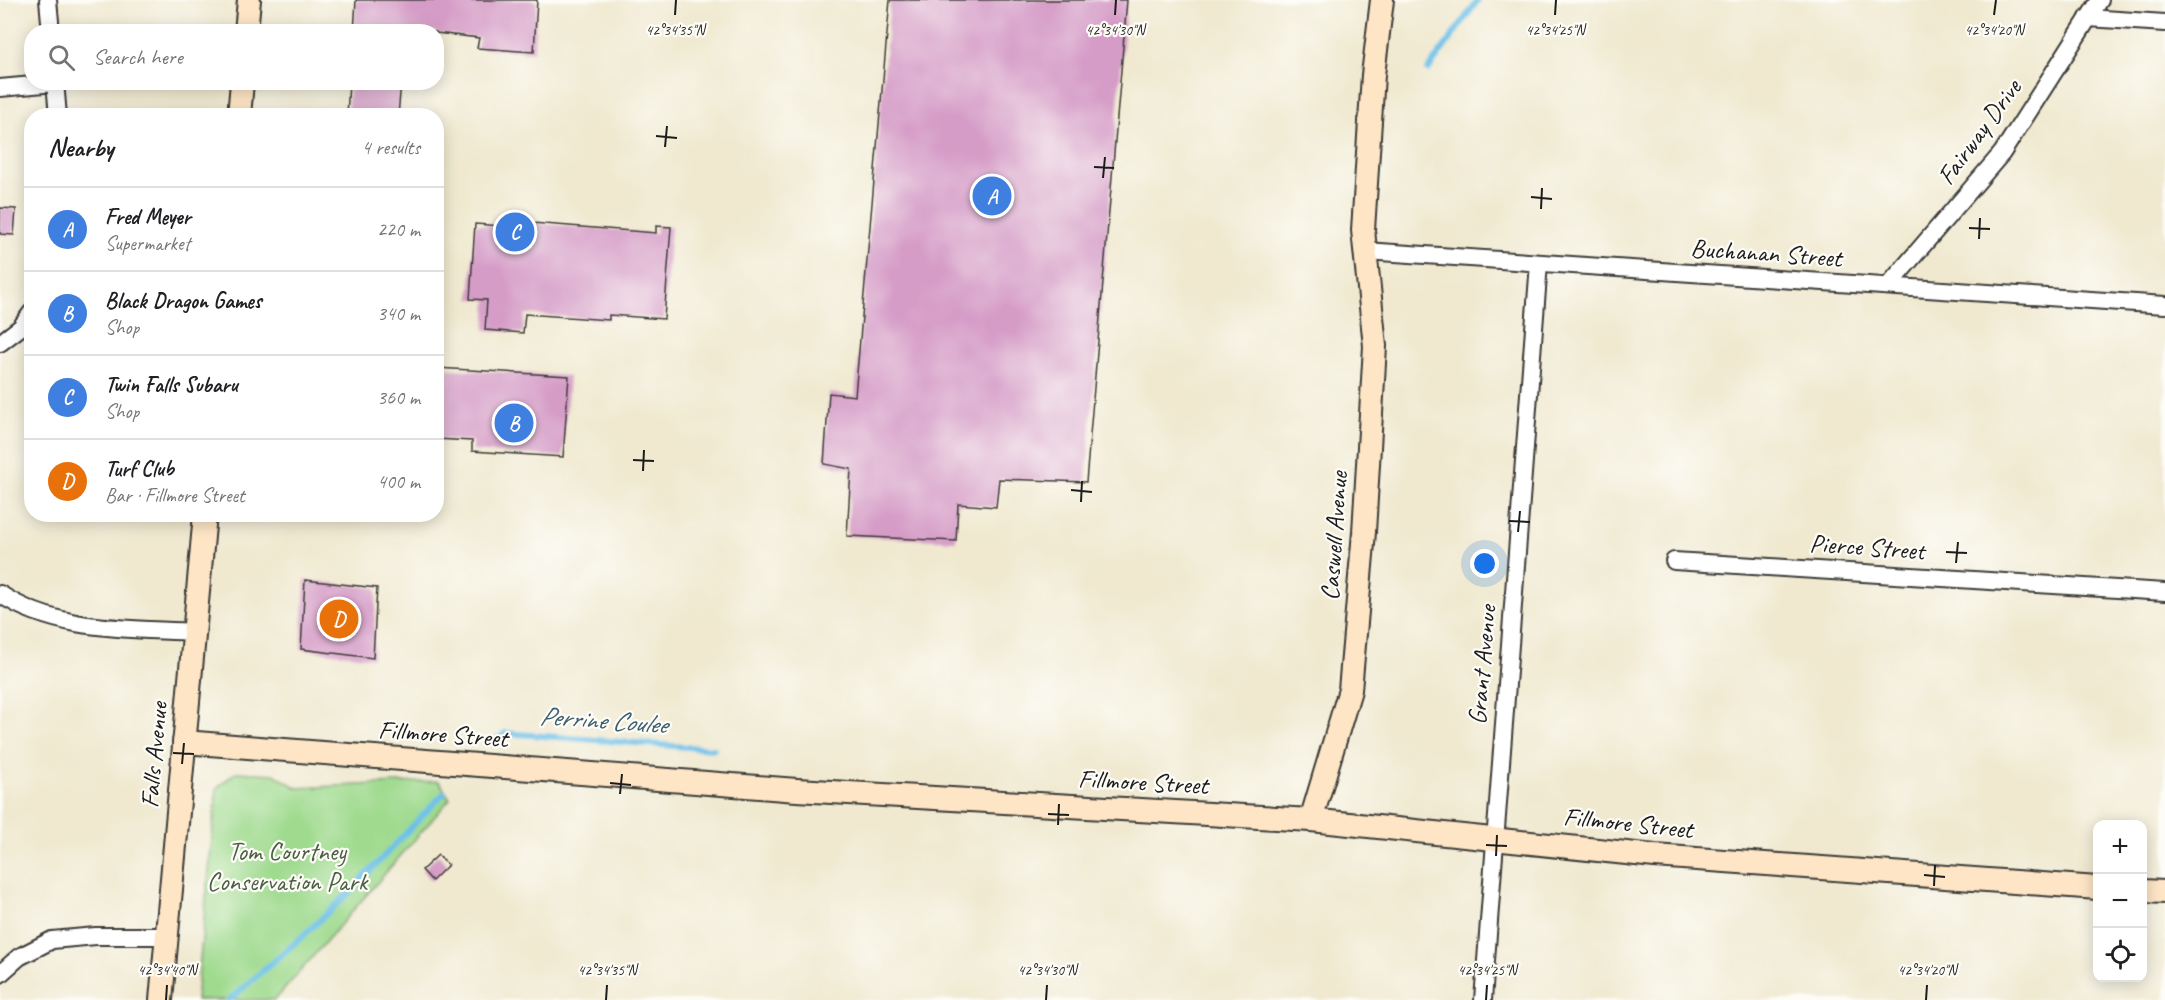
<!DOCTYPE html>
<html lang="en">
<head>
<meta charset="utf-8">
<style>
  body { margin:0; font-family:Caveat,sans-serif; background:#f2f2f2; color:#202124 }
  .controls { position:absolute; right:18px; bottom:18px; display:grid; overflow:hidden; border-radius:12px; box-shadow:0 3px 15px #0003 }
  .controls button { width:54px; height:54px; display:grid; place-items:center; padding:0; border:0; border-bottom:2px solid #e0e0e0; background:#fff; color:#202124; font:30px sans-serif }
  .you { position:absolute; left:1485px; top:564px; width:21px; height:21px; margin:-15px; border:4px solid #fff; border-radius:50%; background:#1a73e8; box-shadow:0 0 0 9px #1a73e833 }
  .badge { display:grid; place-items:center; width:39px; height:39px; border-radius:50%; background:#b45309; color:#fff; font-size:20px; font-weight:700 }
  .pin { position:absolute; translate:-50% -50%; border:3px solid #fff; box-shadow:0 2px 6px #0006 }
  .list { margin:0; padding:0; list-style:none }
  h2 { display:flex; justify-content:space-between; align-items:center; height:78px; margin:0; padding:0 24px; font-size:26px }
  h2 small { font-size:20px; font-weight:400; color:#757577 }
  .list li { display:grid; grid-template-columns:39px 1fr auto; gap:18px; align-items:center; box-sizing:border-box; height:84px; padding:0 24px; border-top:2px solid #e0e0e0 }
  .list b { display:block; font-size:22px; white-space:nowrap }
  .list p { margin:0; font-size:20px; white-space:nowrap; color:#757577 }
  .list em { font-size:20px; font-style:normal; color:#757577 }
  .icon { flex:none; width:33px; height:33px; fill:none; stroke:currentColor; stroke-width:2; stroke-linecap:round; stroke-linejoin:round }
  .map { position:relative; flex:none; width:2165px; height:1000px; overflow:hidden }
  .search { position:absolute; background:#fff; box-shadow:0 3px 15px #0003; left:24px; top:24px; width:420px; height:66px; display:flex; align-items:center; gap:15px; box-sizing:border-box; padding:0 21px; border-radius:24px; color:#757577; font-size:22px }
  .panel { position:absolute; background:#fff; box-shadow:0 3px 15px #0003; left:24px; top:108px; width:420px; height:414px; border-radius:24px }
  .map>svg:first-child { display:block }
  .green { fill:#9fda8e; stroke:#5e7b55; stroke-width:1.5 }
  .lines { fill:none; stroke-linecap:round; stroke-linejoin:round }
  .stream { stroke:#6bc0e8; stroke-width:6 }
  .building { fill:#d59cc7 }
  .street-casing { stroke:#3c3b37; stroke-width:20 }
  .secondary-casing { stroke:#3c3b37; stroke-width:26 }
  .street { stroke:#fff; stroke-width:16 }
  .secondary { stroke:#fde5c5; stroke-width:22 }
  .ticks { fill:none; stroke:#1c1c1c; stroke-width:2 }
  .labels { text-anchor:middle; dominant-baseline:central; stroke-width:4.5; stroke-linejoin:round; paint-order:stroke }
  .street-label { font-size:26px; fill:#1c1c1c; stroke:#fdfcf7 }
  .park-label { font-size:26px; fill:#4a5e44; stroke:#fdfcf7 }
  .water-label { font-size:27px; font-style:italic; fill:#3c5e6e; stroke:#fdfcf7 }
  .ticks-label { font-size:15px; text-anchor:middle; fill:#1c1c1c; stroke:#fdfcf7; stroke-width:4.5; stroke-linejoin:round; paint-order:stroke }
</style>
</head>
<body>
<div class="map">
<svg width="2165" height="1000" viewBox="0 0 2165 1000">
  <rect width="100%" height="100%" fill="#fdfcf7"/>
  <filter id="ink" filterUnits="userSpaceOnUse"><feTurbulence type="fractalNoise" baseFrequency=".0167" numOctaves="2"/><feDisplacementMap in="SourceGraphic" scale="12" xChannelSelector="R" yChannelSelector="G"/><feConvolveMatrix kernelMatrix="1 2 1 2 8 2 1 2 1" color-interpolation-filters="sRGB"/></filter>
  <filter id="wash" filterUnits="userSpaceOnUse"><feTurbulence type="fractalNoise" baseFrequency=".008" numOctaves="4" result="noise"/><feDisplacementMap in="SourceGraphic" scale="24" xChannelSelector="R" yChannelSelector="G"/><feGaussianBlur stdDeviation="1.35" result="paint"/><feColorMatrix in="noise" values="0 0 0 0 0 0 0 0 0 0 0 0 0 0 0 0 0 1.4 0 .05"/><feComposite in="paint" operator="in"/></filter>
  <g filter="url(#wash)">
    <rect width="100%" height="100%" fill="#f0e9d0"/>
    <path class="green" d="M236 772 274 774 297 788 439 781 450 799 275 1000H196L217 788Z"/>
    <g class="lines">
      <g class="stream">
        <path d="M1428 70 1478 0"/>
        <path d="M493 743 505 733 714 749"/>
        <path d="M229 1000 295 943 349 893 444 793"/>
      </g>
    </g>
    <g id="blocks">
      <g class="building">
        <path d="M356 0H537L534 52 477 48 479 38 436 33V32H354Z"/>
        <path d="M890 0H1127L1086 482 999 479 996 507 958 504 956 541 847 536 851 469 824 464 829 393 855 396Z"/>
        <path d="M349 82H401L398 116H347Z"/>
        <path d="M0 208 16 209 14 235 0 234Z"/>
        <path d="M532 223 656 233V226L671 227 664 319 609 315V320L525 314 523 333 485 330 487 300 470 299 475 224 531 228Z"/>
        <path d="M436 368 569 376 563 457 472 451V441L436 439Z"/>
        <path d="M305 580 377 588 373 658 301 649Z"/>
        <path d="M438 855 448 865 432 881 422 870Z"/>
      </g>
    </g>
  </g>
  <g filter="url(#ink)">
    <use href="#blocks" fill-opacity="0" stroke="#3c3b37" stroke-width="1.5"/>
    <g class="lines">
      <defs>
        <g id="street">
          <path d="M48 0 51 32"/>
          <path d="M2088 18 2165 23"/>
          <path d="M55 82 58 116"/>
          <path d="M0 88 55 83"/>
          <path d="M1365 251 2165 305"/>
          <path d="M1888 286 2002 153 2100 0"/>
          <path d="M0 343 21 327 32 312"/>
          <path d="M1674 561 2165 592"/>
          <path d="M0 594C57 632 129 628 194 632"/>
          <path d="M0 974 19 957 52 940 96 936H167"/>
          <path d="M1483 1000 1539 263"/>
        </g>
        <g id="secondary">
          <path d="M246 32 249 0"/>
          <path d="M239 116 242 82"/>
          <path d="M184 742 797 790 1311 820 1655 856 2098 888"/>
          <path d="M1311 820 1350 690 1364 532 1375 346 1363 230 1373 75 1382 0"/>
          <path d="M2142 891 2165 892"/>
          <path d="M161 1000 205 514"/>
        </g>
      </defs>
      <use href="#street" class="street-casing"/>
      <use href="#secondary" class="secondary-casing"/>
      <use href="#street" class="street"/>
      <use href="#secondary" class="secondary"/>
    </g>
  </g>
  <path class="ticks" d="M675 15 676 0M1115 15 1116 0M1555 15 1556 0M1994 15 1996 0M656 136 677 138M665 147 667 126M1094 167 1114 168M1103 178 1105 157M1531 197 1552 199M1541 209 1542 188M1969 228 1990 229M1979 239 1980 218M633 460 654 461M643 471 644 450M1071 490 1092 492M1081 502 1082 481M1509 521 1530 522M1518 532 1520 511M1946 552 1967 553M1956 563 1958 542M173 753 194 754M182 764 184 743M610 783 631 785M620 794 622 774M1048 814 1069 815M1058 825 1059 804M1486 845 1507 846M1496 856 1497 835M1924 875 1945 877M1934 886 1935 865M166 1000 167 985M606 1000 607 985M1046 1000 1047 985M1486 1000 1487 985M1926 1000 1927 985"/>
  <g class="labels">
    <g class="street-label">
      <text transform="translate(1979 132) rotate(-54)">Fairway Drive</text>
      <text transform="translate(1766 253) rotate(4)">Buchanan Street</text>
      <text transform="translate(1334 536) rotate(-86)">Caswell Avenue</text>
      <text transform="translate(1867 547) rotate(4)">Pierce Street</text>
      <text transform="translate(1482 665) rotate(-85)">Grant Avenue</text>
      <text transform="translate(443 734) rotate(4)">Fillmore Street</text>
      <text transform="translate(154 755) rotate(-85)">Falls Avenue</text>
      <text transform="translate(1143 782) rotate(3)">Fillmore Street</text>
      <text transform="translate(1628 823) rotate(6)">Fillmore Street</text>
    </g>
    <g class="park-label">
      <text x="287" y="851">Tom Courtney<tspan x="287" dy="30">Conservation Park</tspan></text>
    </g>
    <g class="water-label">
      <text transform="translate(603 720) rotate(4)">Perrine Coulee</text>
    </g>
  </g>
  <g class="ticks-label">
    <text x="675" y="35">42°34'35"N</text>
    <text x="1115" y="35">42°34'30"N</text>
    <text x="1555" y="35">42°34'25"N</text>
    <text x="1994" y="35">42°34'20"N</text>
    <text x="167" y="975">42°34'40"N</text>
    <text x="607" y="975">42°34'35"N</text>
    <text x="1047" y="975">42°34'30"N</text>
    <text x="1487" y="975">42°34'25"N</text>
    <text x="1927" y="975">42°34'20"N</text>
  </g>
</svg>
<div class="controls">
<button>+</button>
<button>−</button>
<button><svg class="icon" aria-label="locate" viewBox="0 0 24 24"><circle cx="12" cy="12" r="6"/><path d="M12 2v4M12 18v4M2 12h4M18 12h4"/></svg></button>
</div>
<div class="you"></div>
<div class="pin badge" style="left:992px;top:196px;background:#3f7fe0">A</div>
<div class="pin badge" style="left:514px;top:423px;background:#3f7fe0">B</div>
<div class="pin badge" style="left:515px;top:232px;background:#3f7fe0">C</div>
<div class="pin badge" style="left:339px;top:619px;background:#e8710a">D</div>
<div class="search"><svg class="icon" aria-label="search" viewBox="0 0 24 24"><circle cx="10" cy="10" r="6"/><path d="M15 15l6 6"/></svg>Search here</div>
<section class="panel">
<h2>Nearby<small>4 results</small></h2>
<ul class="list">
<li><span class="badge" style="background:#3f7fe0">A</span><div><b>Fred Meyer</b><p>Supermarket</p></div><em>220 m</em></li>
<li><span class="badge" style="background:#3f7fe0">B</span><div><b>Black Dragon Games</b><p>Shop</p></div><em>340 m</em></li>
<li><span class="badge" style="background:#3f7fe0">C</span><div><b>Twin Falls Subaru</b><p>Shop</p></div><em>360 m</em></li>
<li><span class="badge" style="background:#e8710a">D</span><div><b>Turf Club</b><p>Bar · Fillmore Street</p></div><em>400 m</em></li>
</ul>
</section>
</div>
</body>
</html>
